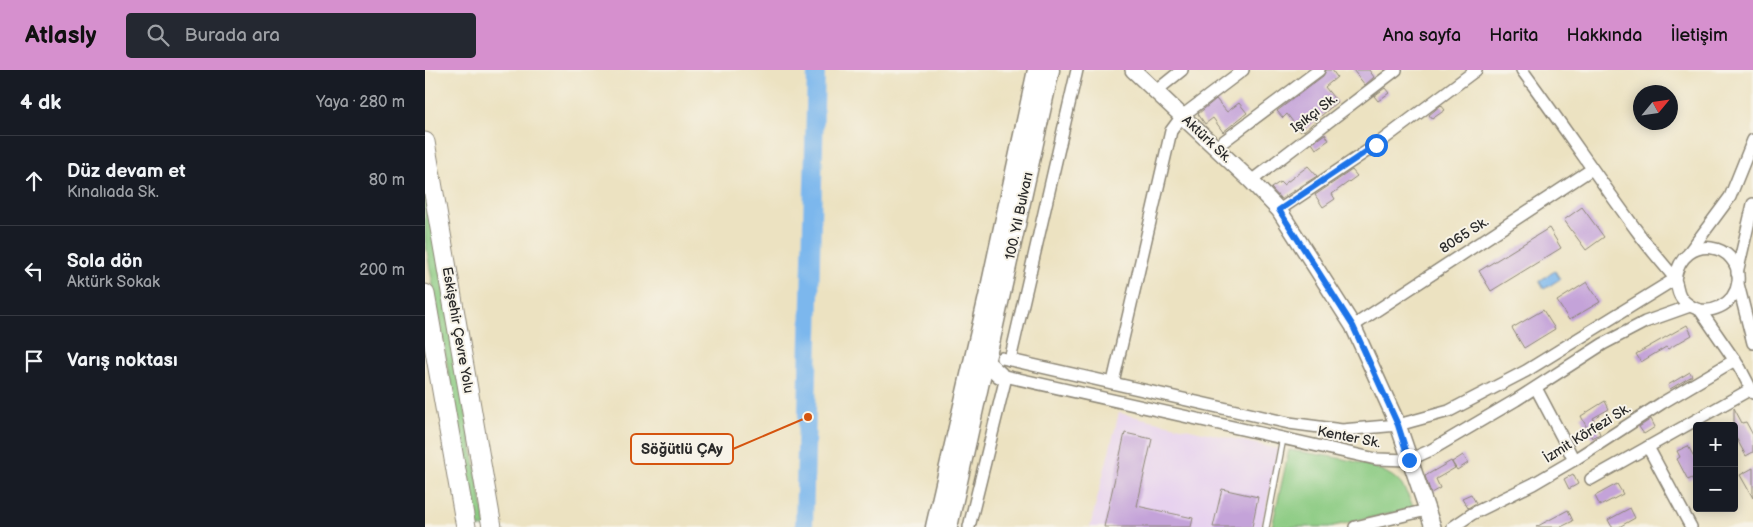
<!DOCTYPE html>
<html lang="tr">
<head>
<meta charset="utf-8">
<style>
  body { margin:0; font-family:"Balsamiq Sans",sans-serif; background:#242831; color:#f1f3f6 }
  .controls { position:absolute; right:15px; bottom:15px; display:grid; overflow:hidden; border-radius:5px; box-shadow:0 2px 12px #0003 }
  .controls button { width:45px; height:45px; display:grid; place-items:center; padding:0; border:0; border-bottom:1px solid #363941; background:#171b24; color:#f1f3f6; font:25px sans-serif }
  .compass { position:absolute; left:1208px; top:15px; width:45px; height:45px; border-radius:50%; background:#171b24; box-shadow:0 2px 12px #0003; rotate:61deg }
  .stop { position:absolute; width:15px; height:15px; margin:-11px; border:4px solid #1a73e8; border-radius:50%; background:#fff }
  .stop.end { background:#1a73e8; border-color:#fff; box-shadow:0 1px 5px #0008 }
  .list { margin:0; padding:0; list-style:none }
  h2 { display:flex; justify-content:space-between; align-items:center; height:65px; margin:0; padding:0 20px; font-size:21px }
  h2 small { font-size:16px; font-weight:400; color:#9ea1a6 }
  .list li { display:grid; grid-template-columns:32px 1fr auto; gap:15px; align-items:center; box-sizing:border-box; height:90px; padding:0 20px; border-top:1px solid #363941 }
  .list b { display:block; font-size:19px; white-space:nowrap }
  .list p { margin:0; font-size:16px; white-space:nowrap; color:#9ea1a6 }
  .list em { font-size:16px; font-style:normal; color:#9ea1a6 }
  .icon { flex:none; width:28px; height:28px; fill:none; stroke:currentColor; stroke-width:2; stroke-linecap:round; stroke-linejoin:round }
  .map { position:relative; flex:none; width:1328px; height:457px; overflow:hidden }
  header { display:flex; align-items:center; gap:30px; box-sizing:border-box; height:70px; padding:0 25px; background:#d690ce; color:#111 }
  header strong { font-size:24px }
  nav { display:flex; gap:28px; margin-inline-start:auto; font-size:18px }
  .search { width:350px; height:45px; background:#242831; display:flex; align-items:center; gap:12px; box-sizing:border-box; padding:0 18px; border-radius:5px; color:#9ea1a6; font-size:19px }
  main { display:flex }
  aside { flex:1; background:#171b24 }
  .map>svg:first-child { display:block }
  .built { fill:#e7d2ef }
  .green { fill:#8bcb82; stroke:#5b7b56 }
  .water { fill:#7bb7ed; stroke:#53718c }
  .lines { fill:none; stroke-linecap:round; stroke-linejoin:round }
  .river { stroke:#7bb7ed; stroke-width:18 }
  .building { fill:#c4a3d9 }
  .service-casing { stroke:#8c8676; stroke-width:8 }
  .minor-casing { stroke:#8c8676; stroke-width:14 }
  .tertiary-casing { stroke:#8c8676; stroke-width:18 }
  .secondary-casing { stroke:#8c8676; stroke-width:19 }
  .trunk-casing { stroke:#8c8676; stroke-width:21 }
  .service { stroke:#fff; stroke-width:5.5 }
  .minor { stroke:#fff; stroke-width:11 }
  .tertiary { stroke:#fff; stroke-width:15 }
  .secondary { stroke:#fff; stroke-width:16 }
  .trunk { stroke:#fff; stroke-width:19 }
  .route { stroke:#1a73e8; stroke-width:6 }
  .labels { text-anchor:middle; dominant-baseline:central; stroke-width:4; stroke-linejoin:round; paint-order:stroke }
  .street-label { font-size:14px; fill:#2b2b2b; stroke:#f7f3e8 }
  .leader { fill:none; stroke:#d5540f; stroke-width:2 }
  .callout-dot { fill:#d5540f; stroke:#f7f3e8; stroke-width:2 }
  .callout { fill:#f7f3e8; stroke:#d5540f; stroke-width:2 }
  .callout-label { font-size:15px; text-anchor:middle; font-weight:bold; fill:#2b2b2b }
</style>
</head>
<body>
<header>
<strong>Atlasly</strong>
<div class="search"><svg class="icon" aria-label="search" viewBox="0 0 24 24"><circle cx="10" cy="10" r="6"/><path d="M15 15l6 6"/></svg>Burada ara</div>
<nav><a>Ana sayfa</a><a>Harita</a><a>Hakkında</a><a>İletişim</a></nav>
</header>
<main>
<aside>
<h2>4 dk<small>Yaya · 280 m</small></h2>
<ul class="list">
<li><svg class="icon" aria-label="ahead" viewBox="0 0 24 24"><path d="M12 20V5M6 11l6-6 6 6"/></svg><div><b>Düz devam et</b><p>Kınalıada Sk.</p></div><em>80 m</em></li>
<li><svg class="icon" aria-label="left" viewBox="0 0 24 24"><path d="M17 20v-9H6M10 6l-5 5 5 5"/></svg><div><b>Sola dön</b><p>Aktürk Sokak</p></div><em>200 m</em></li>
<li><svg class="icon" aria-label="arrive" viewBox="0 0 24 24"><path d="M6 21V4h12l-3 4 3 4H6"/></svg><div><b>Varış noktası</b></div></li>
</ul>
</aside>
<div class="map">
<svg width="1328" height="457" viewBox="0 0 1328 457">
  <rect width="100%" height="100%" fill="#f7f3e8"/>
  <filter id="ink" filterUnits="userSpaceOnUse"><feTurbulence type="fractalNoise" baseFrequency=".02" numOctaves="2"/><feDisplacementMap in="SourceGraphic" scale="10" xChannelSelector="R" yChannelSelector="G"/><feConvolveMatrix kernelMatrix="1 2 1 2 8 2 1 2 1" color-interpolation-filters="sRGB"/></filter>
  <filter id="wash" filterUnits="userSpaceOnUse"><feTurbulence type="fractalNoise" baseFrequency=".0096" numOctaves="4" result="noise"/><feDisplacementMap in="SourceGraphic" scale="20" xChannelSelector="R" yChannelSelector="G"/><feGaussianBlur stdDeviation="1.12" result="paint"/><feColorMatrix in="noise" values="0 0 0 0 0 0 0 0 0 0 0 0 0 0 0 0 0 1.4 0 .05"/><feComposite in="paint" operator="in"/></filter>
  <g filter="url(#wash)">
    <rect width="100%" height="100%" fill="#ece2c1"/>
    <path class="built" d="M694 343 853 379 837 457H665Z"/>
    <g class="green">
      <path d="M0 111 61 457H51L0 170Z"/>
      <path d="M864 380C893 385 958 391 976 414 981 421 985 430 989 438L904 457H847Z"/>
    </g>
    <path class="water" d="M1130 201 1135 209 1119 219 1114 211Z"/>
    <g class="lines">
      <path class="river" d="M379 457 391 0"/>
    </g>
    <g id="blocks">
      <g class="building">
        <path d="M901 0H907L912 7 900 17 912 32 879 61 878 59 875 61 862 44 858 48 852 41 898 6Z"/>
        <path d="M928 0H944L949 7 940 15Z"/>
        <path d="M960 18 964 23 953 31 949 26Z"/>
        <path d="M791 29 802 42 814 33 822 43 798 62 788 48 780 54 773 44Z"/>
        <path d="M1016 35 1020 40 1007 49 1004 45Z"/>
        <path d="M900 64 904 70 891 79 887 73Z"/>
        <path d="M883 96 892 106 856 129 846 118 855 112 858 115Z"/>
        <path d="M927 100 932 106 907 124 910 129 898 137 890 125Z"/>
        <path d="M1157 137 1179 167 1161 180 1139 150Z"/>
        <path d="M1124 158 1136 178 1066 221 1054 201Z"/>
        <path d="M1162 212 1175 232 1144 250 1132 231Z"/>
        <path d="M1118 240 1130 259 1099 278 1087 258Z"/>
        <path d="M1262 255 1267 265 1243 279 1241 277 1216 292 1211 284Z"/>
        <path d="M1265 302 1267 306 1245 319 1243 315Z"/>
        <path d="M1180 331 1184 339 1168 348 1175 364 1167 368 1156 346Z"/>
        <path d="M1309 338 1317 353 1321 352 1328 365V382L1321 386 1309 364Z"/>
        <path d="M1226 349 1230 357 1219 364 1214 357Z"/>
        <path d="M700 363 727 369 712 436 768 448 766 457H679Z"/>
        <path d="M1263 376 1272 392V417L1267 408 1263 410 1252 389 1255 387 1252 381Z"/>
        <path d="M1038 385 1043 393 1032 400 1027 392Z"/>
        <path d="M1026 391 1030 398 1011 409 1015 418 1006 423 1000 406Z"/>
        <path d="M1328 398V428L1315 405Z"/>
        <path d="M1148 404 1153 414 1144 419 1139 409Z"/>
        <path d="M1192 414 1198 424 1175 436 1170 426Z"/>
        <path d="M797 419 833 427 827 457H788Z"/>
        <path d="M1046 424 1051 433 1043 438 1037 428Z"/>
        <path d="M1205 438 1210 448 1194 457H1187L1183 450Z"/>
        <path d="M1143 440 1148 451 1136 457H1111Z"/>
      </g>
    </g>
  </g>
  <g filter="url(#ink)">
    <use href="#blocks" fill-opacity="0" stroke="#8c8676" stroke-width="1"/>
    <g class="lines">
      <defs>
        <path id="service" d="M841 457 858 368"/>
        <g id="minor">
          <path d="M1097 0C1136 53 1173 108 1212 161 1223 177 1236 191 1248 206 1255 216 1249 225 1264 235 1283 248 1310 235 1313 212 1317 173 1258 161 1250 209"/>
          <path d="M731 21 757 0"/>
          <path d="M791 77 894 0"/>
          <path d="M826 111 971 0"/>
          <path d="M854 140 951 75 1051 0"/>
          <path d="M1265 181 1305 127 1328 70"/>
          <path d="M1312 203 1328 134"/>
          <path d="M1313 214 1328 273"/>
          <path d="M1275 240 1315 298 1328 323"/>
          <path d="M928 256 1167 99"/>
          <path d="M577 288 864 353 917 360 973 355 1024 341 1101 301 1250 209"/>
          <path d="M585 290 652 0"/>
          <path d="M575 305 951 389 984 390 1006 380 1091 330 1178 274 1220 252 1265 236"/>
          <path d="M688 312 746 61 757 46 818 0"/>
          <path d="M1111 318 1149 390"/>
          <path d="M1223 377 1266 457"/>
          <path d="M1166 409 1326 319"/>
          <path d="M544 457 581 307"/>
          <path d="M930 457 1002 440"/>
          <path d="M1028 457 1047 444 1108 414 1149 390 1237 333 1310 290"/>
        </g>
        <path id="tertiary" d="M708 0 826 111 854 140 928 256 973 355 1008 457"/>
        <g id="secondary">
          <path d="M561 292 575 305"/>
          <path d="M509 457 562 227 611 0"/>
          <path d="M524 457 557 307 567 269 626 0"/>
        </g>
        <g id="trunk">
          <path d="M0 72 67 457"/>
          <path d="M0 224 41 457"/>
        </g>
      </defs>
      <use href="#service" class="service-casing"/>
      <use href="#minor" class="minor-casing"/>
      <use href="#tertiary" class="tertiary-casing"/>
      <use href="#secondary" class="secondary-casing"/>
      <use href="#trunk" class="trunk-casing"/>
      <use href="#service" class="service"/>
      <use href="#minor" class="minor"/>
      <use href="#tertiary" class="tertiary"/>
      <use href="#secondary" class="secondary"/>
      <use href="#trunk" class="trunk"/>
    </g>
  </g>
  <g class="lines" filter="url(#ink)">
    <path class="route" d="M951 75 854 140 928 256 973 355 984 390"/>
  </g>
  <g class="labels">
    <g class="street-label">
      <text transform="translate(889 43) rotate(-37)">Işıkçı Sk.</text>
      <text transform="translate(782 69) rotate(43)">Aktürk Sk.</text>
      <text transform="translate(594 146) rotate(-78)">100. Yıl Bulvarı</text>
      <text transform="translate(1039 165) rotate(-33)">8065 Sk.</text>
      <text transform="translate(33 260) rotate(80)">Eskişehir Çevre Yolu</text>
      <text transform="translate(1162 363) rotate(-32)">İzmit Körfezi Sk.</text>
      <text transform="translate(924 367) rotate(11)">Kenter Sk.</text>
    </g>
  </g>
  <path class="leader" d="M383 347L308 379"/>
  <circle class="callout-dot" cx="383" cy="347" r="5"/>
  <rect class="callout" x="206" y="364" width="102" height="30" rx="5"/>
  <g class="callout-label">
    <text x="257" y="384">Söğütlü ÇAy</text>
  </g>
</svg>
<div class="controls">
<button>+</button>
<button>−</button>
</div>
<svg class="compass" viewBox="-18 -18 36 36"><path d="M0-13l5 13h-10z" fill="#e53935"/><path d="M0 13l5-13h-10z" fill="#9ea1a6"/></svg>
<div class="stop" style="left:951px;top:75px"></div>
<div class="stop end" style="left:984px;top:390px"></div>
</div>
</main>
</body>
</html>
